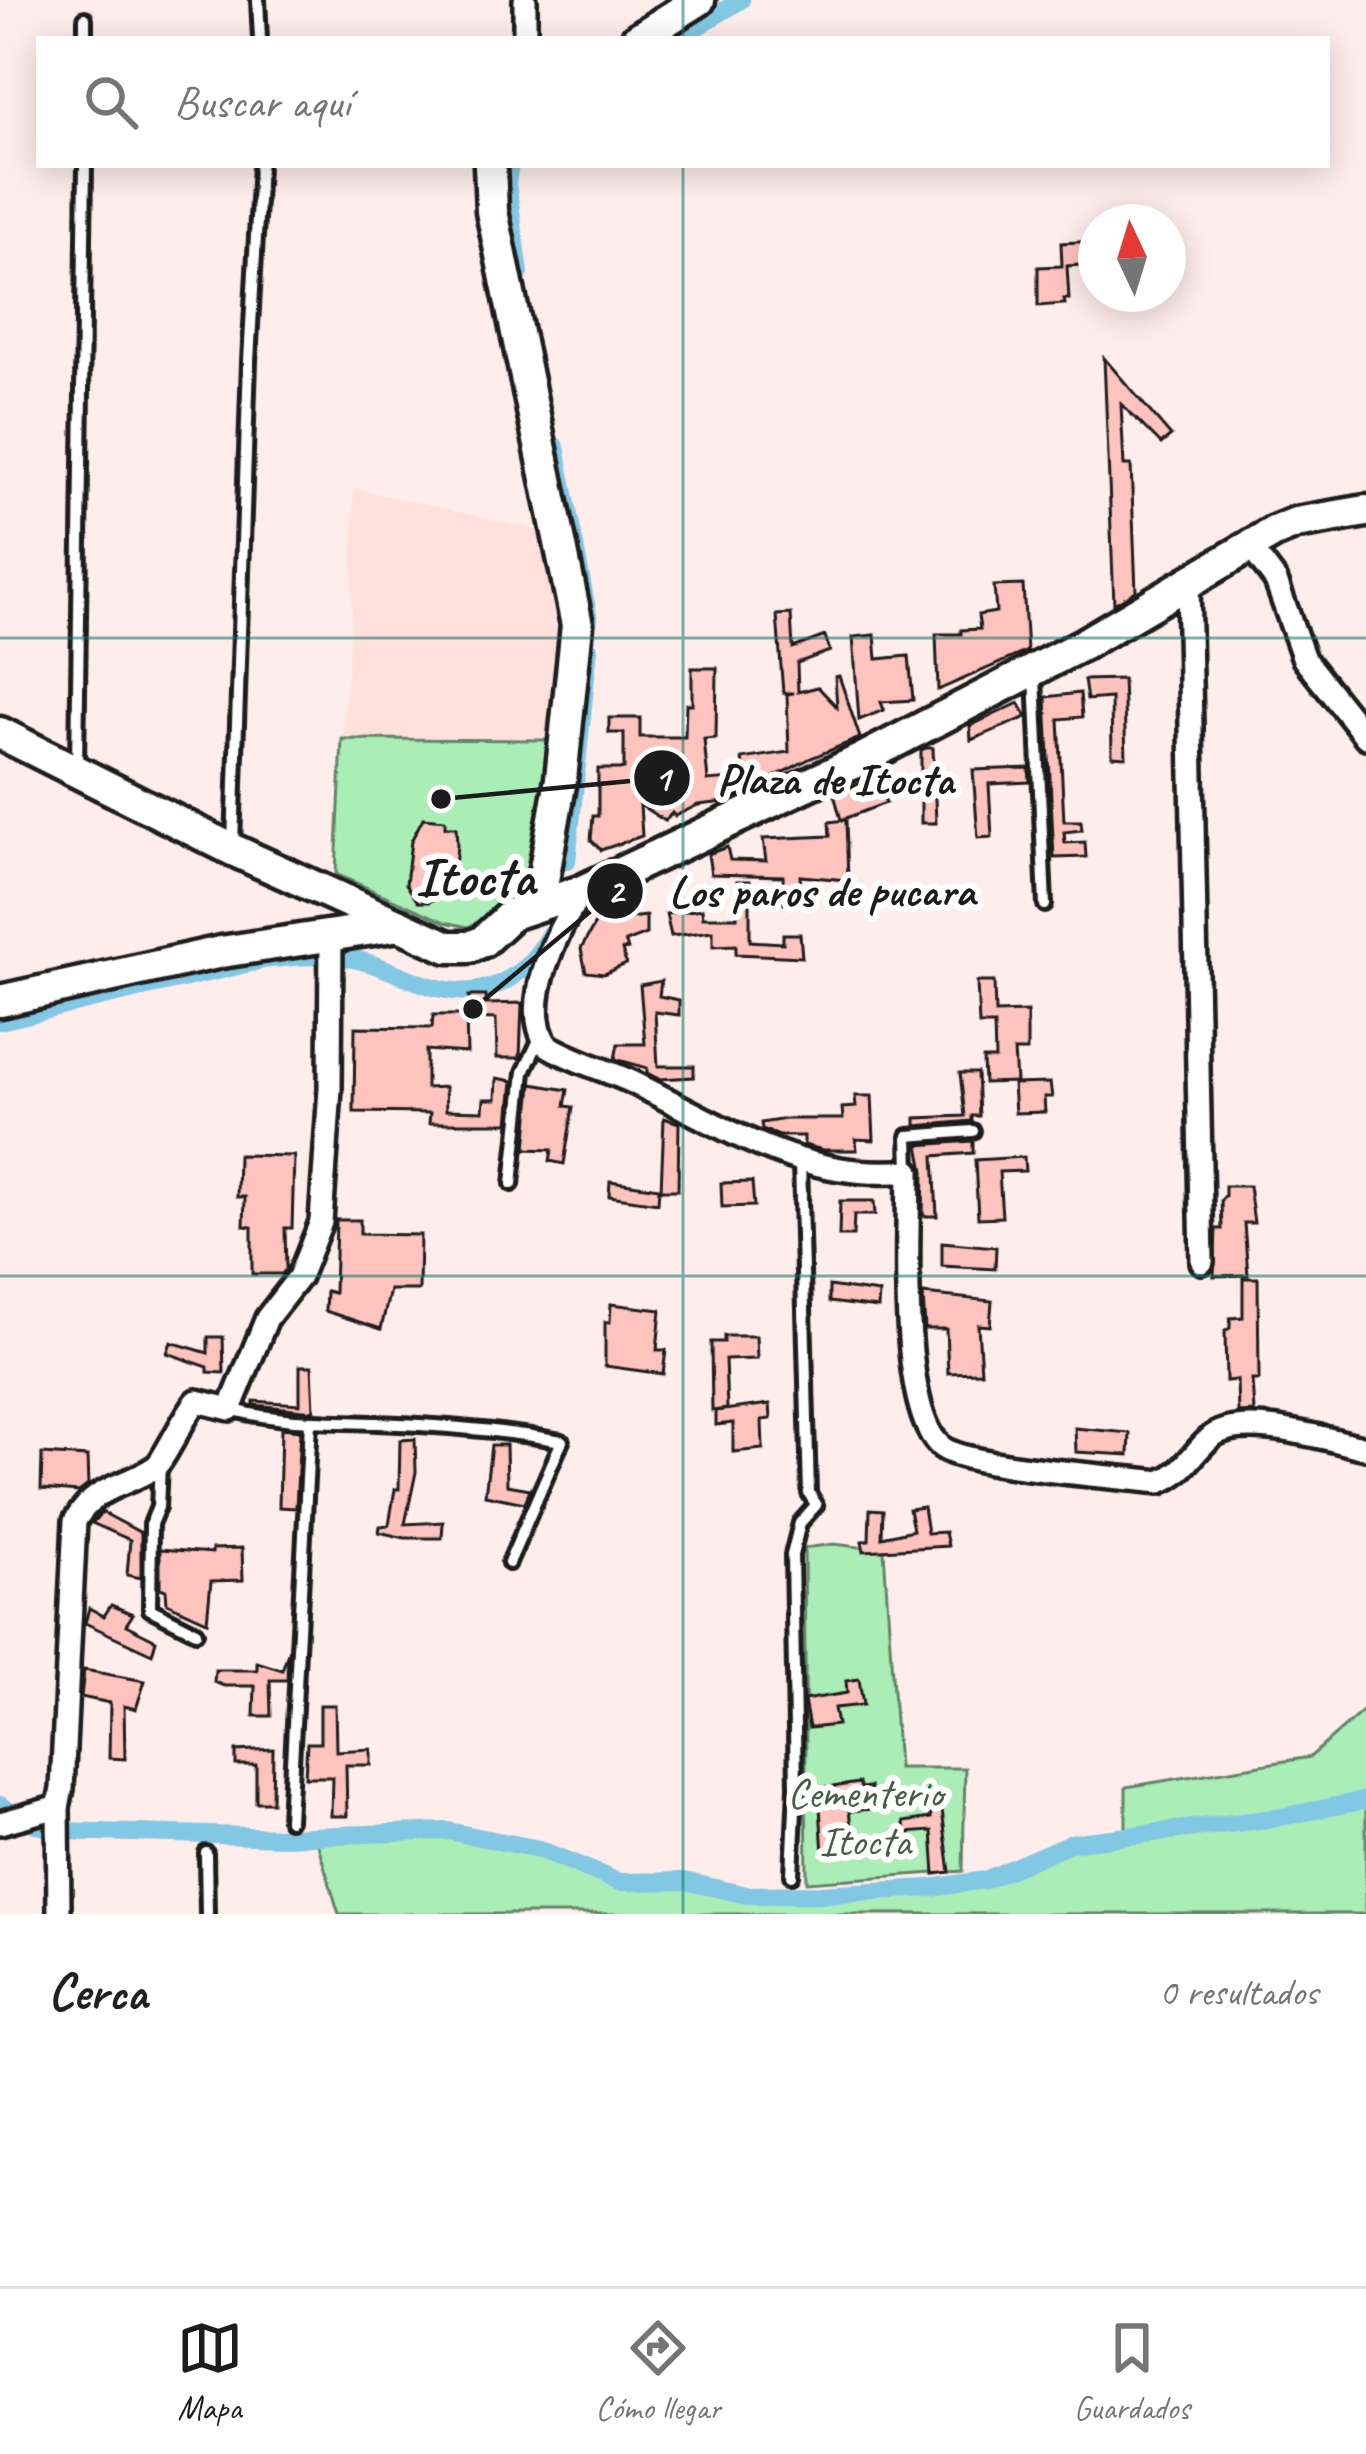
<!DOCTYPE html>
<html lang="es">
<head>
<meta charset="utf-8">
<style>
  body { margin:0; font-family:Caveat,sans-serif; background:#f2f2f2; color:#202124 }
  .compass { position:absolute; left:1078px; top:204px; width:108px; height:108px; border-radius:50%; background:#fff; box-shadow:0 6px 30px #0003; rotate:356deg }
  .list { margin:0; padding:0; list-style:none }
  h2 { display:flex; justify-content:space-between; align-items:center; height:156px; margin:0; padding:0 48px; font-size:51px }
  h2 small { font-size:39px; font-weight:400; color:#757577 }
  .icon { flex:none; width:66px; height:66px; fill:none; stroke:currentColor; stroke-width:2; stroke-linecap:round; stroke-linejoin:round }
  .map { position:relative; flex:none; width:1366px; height:1914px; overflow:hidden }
  .search { position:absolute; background:#fff; box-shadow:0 6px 30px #0003; left:36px; right:36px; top:36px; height:132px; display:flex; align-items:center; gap:30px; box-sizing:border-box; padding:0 42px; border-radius:0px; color:#757577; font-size:45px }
  .sheet { height:372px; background:#fff }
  nav { display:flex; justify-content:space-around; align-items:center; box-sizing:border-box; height:168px; border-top:3px solid #e0e0e0; background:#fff; font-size:33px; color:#757577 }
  nav a { display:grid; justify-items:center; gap:6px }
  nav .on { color:#1c1c1c }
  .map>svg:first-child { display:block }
  .built { fill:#ffe0dd }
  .green { fill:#aaedb7; stroke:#63846a; stroke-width:3 }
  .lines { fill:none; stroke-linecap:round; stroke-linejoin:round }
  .canal { stroke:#82c7e3; stroke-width:18 }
  .building { fill:#ffc3bd; stroke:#1c1c1c; stroke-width:3 }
  .lane-casing { stroke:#1c1c1c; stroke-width:20 }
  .street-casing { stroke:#1c1c1c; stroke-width:30 }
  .secondary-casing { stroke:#1c1c1c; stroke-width:39 }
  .lane { stroke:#fff; stroke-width:10 }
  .street { stroke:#fff; stroke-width:21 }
  .secondary { stroke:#fff; stroke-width:30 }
  .grid { fill:none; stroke:#0f766e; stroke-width:3; stroke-opacity:0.55 }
  .labels { text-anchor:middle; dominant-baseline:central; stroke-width:12; stroke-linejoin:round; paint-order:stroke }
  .park-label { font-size:42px; fill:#475b4a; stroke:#fff }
  .district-label { font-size:54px; font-weight:bold; fill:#1c1c1c; stroke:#fff }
  .leader { fill:none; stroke:#1c1c1c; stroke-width:4.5 }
  .callout-dot { fill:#1c1c1c; stroke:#fff; stroke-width:4.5 }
  .mark-label { font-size:36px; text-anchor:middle; font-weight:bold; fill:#fff }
  .callout-label { font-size:45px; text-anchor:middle; font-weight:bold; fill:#1c1c1c; stroke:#fff; stroke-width:12; stroke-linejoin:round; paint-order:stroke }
</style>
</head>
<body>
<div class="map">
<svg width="1366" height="1914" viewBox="0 0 1366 1914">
  <rect width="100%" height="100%" fill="#ffedeb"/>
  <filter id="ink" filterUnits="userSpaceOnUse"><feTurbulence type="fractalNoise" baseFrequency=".00833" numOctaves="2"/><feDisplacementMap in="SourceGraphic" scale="24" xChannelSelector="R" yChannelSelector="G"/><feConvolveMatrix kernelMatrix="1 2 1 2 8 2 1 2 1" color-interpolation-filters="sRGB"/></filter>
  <g filter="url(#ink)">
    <path class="built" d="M354 488 544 532 562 636 551 740 342 739 352 610Z"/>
    <g class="green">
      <path d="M342 739 551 740 526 888 488 921 468 927 445 922 336 874Z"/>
      <path d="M834 1544 884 1550 898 1768H965L963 1871 807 1882 804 1548Z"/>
      <path d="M1366 1708V1914H339L315 1836 448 1831 539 1849 619 1882 684 1881 747 1895 930 1888 984 1880 1070 1843 1126 1836V1787L1310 1757Z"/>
    </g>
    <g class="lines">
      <g class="canal">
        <path d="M677 39 741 0"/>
        <path d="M510 165 507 183 520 273"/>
        <path d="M556 447 589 620"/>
        <path d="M567 861 589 648"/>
        <path d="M0 1021 264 960C292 957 319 954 347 958 384 963 417 987 454 991 498 995 531 970 550 933"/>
        <path d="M0 1805 23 1820 57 1831 284 1837 448 1831 539 1849 619 1882 684 1881 747 1895 821 1894 930 1888 985 1880 1070 1843 1276 1818 1366 1800"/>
      </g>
    </g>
    <g class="building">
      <path d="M1096 241V264L1067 266 1069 299H1064L1065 304 1038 306V267L1062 266 1061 243Z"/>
      <path d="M1104 358 1171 436 1161 444 1121 404 1124 465H1131L1136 591 1114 604Z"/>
      <path d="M1023 585 1027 651 938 690 936 634H961V630L980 629 978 615 996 612 994 586Z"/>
      <path d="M791 614 793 648 825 636 830 651 797 663 798 692 818 687 837 707 835 677 839 676 860 738 811 758 725 802 698 805 675 816 672 813 665 821 640 805 642 836 601 850 591 840 593 816H598V769H624V733H609V718H640V737H685L686 704H692V668H717L716 738 704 739 708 781 745 778 742 759 789 752 787 694 794 693H783L777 615Z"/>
      <path d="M875 635 877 659 909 656 913 700 881 702 884 710 859 720 853 637Z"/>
      <path d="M1123 679 1126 757 1112 756 1111 698 1087 700 1084 680Z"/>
      <path d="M1080 693 1082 717 1059 719 1064 821H1081L1082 830 1064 832 1065 843 1085 842 1086 857 1054 858 1046 697Z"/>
      <path d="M1019 703 1027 717 971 740 970 726Z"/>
      <path d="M926 748H933L936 823H921V750Z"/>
      <path d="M1029 768 1030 782 989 784 992 837 978 838 973 770Z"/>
      <path d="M876 777 886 803 841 820 834 794Z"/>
      <path d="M423 818 445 820V827H456L457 845 453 888 429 902H418L406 884 411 841Z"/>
      <path d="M846 820 848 880 800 876 802 902 784 903 783 876 711 874 708 854 727 847 730 860 766 861 763 839 830 836 829 822Z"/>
      <path d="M737 881H750V941L783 943V934H800L802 957 736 954V945L713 946V931L671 936 666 914 702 909 703 917H737Z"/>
      <path d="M646 916V934L625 942 628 949 622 950 626 964 604 974 586 972 581 949 596 922Z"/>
      <path d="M661 981 659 996 679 1000V1015L655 1012 658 1066H694V1077L659 1079 647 1073V1068L615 1059 618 1044H645L640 985Z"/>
      <path d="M977 982H994L995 1013 1027 1012V1051H1014L1016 1082 984 1083 983 1059H995L994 1025H979Z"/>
      <path d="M469 996H486L487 1004 522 1003 520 1058H497L496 1019 469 1018Z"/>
      <path d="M433 1015H466L467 1053 426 1050V1088L445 1087 446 1110 483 1111 484 1099H496L497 1078 513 1081 509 1123H429L430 1113 354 1112 355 1027 432 1028Z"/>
      <path d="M960 1073H977L979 1116H972V1121L916 1126V1118L965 1116Z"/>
      <path d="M1050 1083 1052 1097H1044L1045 1112 1015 1113 1013 1084Z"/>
      <path d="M532 1084 568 1090 565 1106 573 1107 564 1164 550 1161 552 1150 526 1149Z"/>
      <path d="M855 1096H872L874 1140 856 1139 857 1150H823L804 1145V1136H779L762 1129 761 1123 786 1119H843L842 1108 856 1107Z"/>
      <path d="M664 1118 679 1123 678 1190H661Z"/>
      <path d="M973 1141V1153L934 1156 937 1216H923L924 1171 919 1145Z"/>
      <path d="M238 1155 294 1156 292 1228H285L286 1269 282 1274H252V1227L244 1226 245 1197H237Z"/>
      <path d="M1024 1157 1025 1171 999 1172 1002 1217 978 1218 975 1160Z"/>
      <path d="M610 1181 659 1188 658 1203 609 1196Z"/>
      <path d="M752 1182 754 1206 722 1207 721 1183Z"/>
      <path d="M1225 1186H1249L1254 1223H1244L1248 1275 1214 1276 1216 1229H1222L1221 1200 1225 1196Z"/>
      <path d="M840 1201H874L875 1215H854L853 1236H839Z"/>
      <path d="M336 1220H360V1234L420 1235 419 1290H390L381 1329 325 1311 326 1291 334 1293Z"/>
      <path d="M942 1242 996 1247 995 1269 942 1266Z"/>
      <path d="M1243 1278H1258L1259 1380H1252L1254 1412 1238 1413 1237 1380 1226 1381 1225 1331 1230 1328V1318L1243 1317Z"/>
      <path d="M829 1286 879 1293 878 1308 829 1302Z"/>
      <path d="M923 1294 992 1301 990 1326 978 1325 981 1372 948 1373 946 1329H925Z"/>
      <path d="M611 1304 661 1310 657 1350H666L663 1374 605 1366V1322H610Z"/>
      <path d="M724 1336H756L757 1359 725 1360 727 1409 712 1411 711 1342H724Z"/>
      <path d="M208 1337H223L224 1373 208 1372V1367L167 1353 171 1342 208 1353Z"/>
      <path d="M300 1366H312L314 1411 254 1405V1401L300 1404Z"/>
      <path d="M770 1404 771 1419 762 1420 763 1449 733 1452V1423L716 1425V1411Z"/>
      <path d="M281 1428 300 1430 296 1508 279 1507Z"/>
      <path d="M1075 1428 1130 1433 1129 1455 1076 1452Z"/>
      <path d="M415 1439 416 1472 405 1524 443 1522 442 1538H405L379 1532 380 1526 389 1525 395 1489H399L400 1440Z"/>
      <path d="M491 1445H506L507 1485 530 1489 525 1503 485 1495Z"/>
      <path d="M42 1454 87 1457 88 1485 79 1492 41 1489Z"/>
      <path d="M923 1507 927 1533 945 1532 948 1546 864 1551 862 1541 869 1540 870 1509 883 1510 882 1537 913 1530 909 1509Z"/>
      <path d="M102 1512 141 1533V1578L127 1575 130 1540 92 1523Z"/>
      <path d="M242 1548 243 1580 211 1581 207 1621 167 1603 166 1590 160 1588V1549L212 1553V1549Z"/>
      <path d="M111 1605 133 1614 126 1625 156 1640 152 1654 85 1623 89 1608 104 1616Z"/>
      <path d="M288 1653 287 1680H270L271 1716H254L255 1686H224L214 1682 215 1670H257V1662L282 1670Z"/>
      <path d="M84 1670 145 1681 136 1709 124 1706 125 1759 109 1758 110 1703 81 1697Z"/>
      <path d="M859 1679 863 1705 834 1708 837 1725 809 1728 804 1700 847 1693 846 1681Z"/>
      <path d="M320 1705H335L336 1751 371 1749V1765H346L347 1816H331L332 1777H305L307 1743H320Z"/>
      <path d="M273 1749 272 1802H256V1765H236V1751Z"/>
      <path d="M859 1783 861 1788 870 1787 874 1809 849 1811 851 1826 842 1827 844 1853 823 1855 819 1789Z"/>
      <path d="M941 1802 950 1872 935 1874 932 1831 905 1833 904 1822 931 1818 930 1803Z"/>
    </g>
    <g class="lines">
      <defs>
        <g id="lane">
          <path d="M258 0 260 39"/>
          <path d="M85 18V39"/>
          <path d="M1035 676 1045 905"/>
          <path d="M77 767 85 165"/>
          <path d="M233 845 249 361 260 165"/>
          <path d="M909 1171 908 1136 973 1131"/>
          <path d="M512 1184 524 1072 541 1036"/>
          <path d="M230 1409C280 1423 327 1421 377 1423 440 1425 500 1430 562 1441L509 1563"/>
          <path d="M160 1465 158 1507 151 1524 150 1609 196 1632"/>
          <path d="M289 1820 310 1422"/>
          <path d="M206 1853 207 1914"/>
          <path d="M792 1875 796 1787 792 1555 800 1523 816 1505 809 1493 800 1162"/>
        </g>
        <g id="street">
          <path d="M525 39V0"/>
          <path d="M1249 545 1276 581 1304 659 1366 737"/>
          <path d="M1188 582 1202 1262"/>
          <path d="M582 891C559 927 519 1004 547 1045 573 1061 604 1069 632 1082 723 1126 803 1182 909 1171 909 1227 897 1415 943 1448 968 1467 1121 1477 1160 1482 1185 1472 1190 1456 1209 1439 1239 1411 1329 1440 1366 1448"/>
          <path d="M58 1807 59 1914"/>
          <path d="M0 1823 58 1807 62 1789 75 1521C97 1484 124 1488 155 1467 164 1461 184 1415 197 1401L230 1409 267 1318 299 1277 321 1222 330 1089 331 936"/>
        </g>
        <g id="secondary">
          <path d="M637 39 699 0"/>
          <path d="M490 165 492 211 577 625 561 779 539 903"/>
          <path d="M0 733 233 850 448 947H470L483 941 512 914 582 891 862 759 1082 645 1274 532 1296 523 1366 511"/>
          <path d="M0 1001 221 952 400 925"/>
        </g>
      </defs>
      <use href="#lane" class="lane-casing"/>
      <use href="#street" class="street-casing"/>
      <use href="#secondary" class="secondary-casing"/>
      <use href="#lane" class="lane"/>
      <use href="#street" class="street"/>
      <use href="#secondary" class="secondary"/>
    </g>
  </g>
  <path class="grid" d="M683 0V39M683 165V1914M0 638H1366M0 1276H1366"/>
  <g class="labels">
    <g class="park-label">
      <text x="865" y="1793">Cementerio<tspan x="865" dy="48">Itocta</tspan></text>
    </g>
    <g class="district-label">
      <text x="475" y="877">Itocta</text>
    </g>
  </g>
  <path class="leader" d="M441 799L662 778M473 1009L615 891"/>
  <g class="callout-dot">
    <circle cx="441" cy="799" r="12"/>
    <circle cx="473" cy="1009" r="12"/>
    <circle cx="662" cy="778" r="30"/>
    <circle cx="615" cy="891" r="30"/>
  </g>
  <g class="mark-label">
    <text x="662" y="790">1</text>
    <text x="615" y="903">2</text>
  </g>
  <g class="callout-label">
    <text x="835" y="794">Plaza de Itocta</text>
    <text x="822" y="906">Los paros de pucara</text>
  </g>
</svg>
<svg class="compass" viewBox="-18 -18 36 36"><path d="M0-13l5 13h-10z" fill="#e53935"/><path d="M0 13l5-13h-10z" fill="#757577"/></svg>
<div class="search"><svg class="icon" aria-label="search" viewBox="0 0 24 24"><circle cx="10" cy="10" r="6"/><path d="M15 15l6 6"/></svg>Buscar aquí</div>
</div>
<section class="sheet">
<h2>Cerca<small>0 resultados</small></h2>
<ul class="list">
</ul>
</section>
<nav>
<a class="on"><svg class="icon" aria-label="map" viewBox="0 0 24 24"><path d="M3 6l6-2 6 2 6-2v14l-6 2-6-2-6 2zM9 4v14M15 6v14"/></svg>Mapa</a>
<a><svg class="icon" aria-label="directions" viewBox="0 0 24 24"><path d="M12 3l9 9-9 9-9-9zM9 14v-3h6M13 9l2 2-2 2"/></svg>Cómo llegar</a>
<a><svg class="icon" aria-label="saved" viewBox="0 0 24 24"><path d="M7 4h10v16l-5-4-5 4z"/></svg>Guardados</a>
</nav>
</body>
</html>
